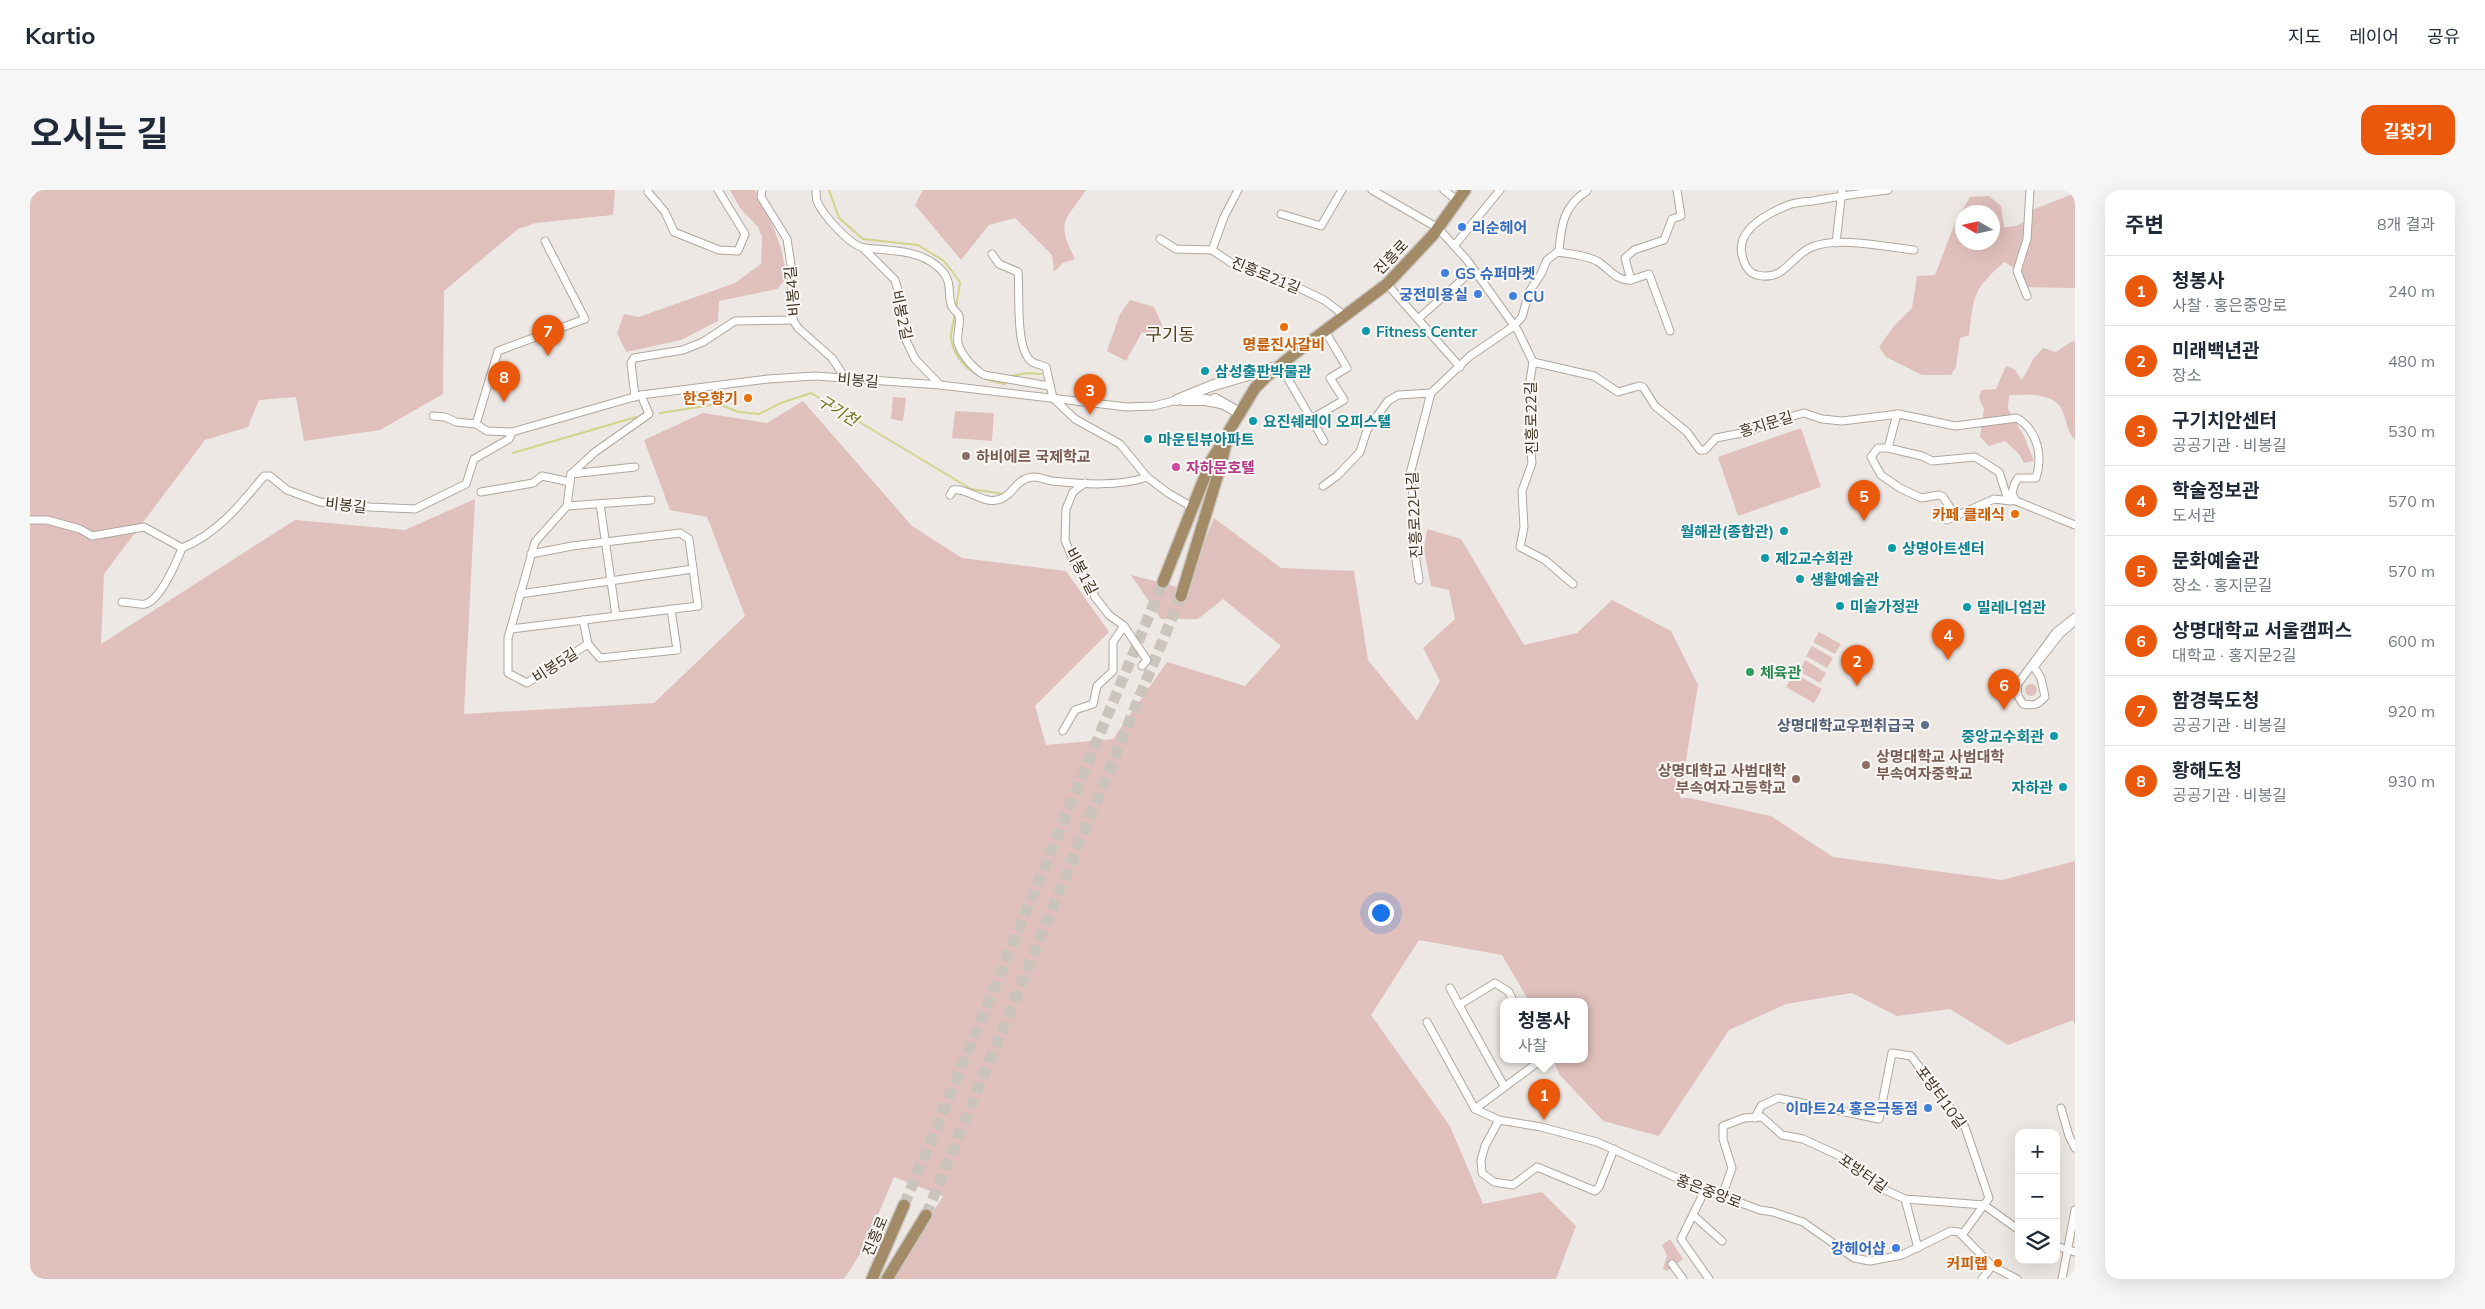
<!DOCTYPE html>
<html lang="ko">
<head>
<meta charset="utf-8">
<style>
  body { margin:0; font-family:Mulish,"Noto Sans KR",sans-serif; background:#f6f6f7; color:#1f2937 }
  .controls { position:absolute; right:15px; bottom:15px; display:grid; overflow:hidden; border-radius:10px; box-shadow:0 5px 20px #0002 }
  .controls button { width:45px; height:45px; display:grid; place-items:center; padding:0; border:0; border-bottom:1px solid #e0e1e3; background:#fff; color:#1f2937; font:25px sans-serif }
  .compass { position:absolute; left:1925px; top:15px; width:45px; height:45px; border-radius:50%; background:#fff; box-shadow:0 5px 20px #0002; rotate:279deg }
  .you { position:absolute; left:1350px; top:722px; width:18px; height:18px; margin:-12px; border:4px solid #fff; border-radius:50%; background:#1a73e8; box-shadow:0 0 0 8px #1a73e833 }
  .badge { display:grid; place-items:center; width:32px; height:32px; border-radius:50%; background:#ea580c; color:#fff; font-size:16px; font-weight:700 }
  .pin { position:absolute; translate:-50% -41px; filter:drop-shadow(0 1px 2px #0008) }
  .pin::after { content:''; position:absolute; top:26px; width:18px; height:15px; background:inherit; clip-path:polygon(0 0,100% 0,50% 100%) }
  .popup { position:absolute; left:1470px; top:808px; width:88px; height:65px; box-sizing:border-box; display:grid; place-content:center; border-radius:10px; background:#fff; filter:drop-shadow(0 1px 4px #0005); font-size:16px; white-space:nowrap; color:#747a83 }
  .popup b { font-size:19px; color:#1f2937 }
  .popup::after { content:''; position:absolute; left:50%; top:100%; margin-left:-10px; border:10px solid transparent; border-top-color:#fff }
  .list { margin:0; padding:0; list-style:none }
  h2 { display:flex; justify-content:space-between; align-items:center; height:65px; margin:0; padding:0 20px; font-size:21px }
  h2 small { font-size:16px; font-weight:400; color:#747a83 }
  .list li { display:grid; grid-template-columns:32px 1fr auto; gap:15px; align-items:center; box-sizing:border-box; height:70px; padding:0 20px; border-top:1px solid #e0e1e3 }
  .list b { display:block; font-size:19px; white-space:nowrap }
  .list p { margin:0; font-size:16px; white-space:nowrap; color:#747a83 }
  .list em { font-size:16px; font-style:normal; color:#747a83 }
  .icon { flex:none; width:28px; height:28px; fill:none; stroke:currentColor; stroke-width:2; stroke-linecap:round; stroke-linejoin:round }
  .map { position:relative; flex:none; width:2045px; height:1089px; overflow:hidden; border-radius:15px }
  header { display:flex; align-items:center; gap:30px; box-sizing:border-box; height:70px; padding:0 25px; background:#fff; border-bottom:1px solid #e0e1e3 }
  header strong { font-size:24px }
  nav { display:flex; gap:28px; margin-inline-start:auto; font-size:18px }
  .intro { display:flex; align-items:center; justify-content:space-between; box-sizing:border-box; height:120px; padding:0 30px }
  h1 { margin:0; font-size:35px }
  .button { padding:12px 22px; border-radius:15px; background:#ea580c; color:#fff; font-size:18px; font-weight:700 }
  main { display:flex; gap:30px; padding:0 30px }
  aside { flex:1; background:#fff; border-radius:15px; box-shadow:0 5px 20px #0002 }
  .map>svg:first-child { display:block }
  .green { fill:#dfc0bc; fill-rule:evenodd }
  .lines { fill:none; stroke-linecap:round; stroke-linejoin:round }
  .stream { stroke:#d3d38b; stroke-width:2 }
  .primary-tunnel { stroke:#cac4bd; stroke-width:11; stroke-dasharray:11 5.5; stroke-linecap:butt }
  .street-casing { stroke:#afa79e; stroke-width:9 }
  .secondary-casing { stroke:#b1a599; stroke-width:12 }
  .primary-casing { stroke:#cac6c1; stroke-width:14 }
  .street { stroke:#fff; stroke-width:7 }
  .secondary { stroke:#fff; stroke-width:10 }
  .primary { stroke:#a48b67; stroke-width:11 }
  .shop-dot { fill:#3f7fe0; stroke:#faf6f4; stroke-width:2 }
  .food-dot { fill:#e8710a; stroke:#faf6f4; stroke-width:2 }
  .culture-dot { fill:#0f9aa8; stroke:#faf6f4; stroke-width:2 }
  .education-dot { fill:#8d6e63; stroke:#faf6f4; stroke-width:2 }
  .hotel-dot { fill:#d1479c; stroke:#faf6f4; stroke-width:2 }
  .leisure-dot { fill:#2e9e5b; stroke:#faf6f4; stroke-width:2 }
  .service-dot { fill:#5c6f8a; stroke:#faf6f4; stroke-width:2 }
  .labels { text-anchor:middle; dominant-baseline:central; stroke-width:4; stroke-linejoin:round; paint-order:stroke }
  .shop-label { font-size:15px; font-weight:bold; fill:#366cbe; stroke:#faf6f4; text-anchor:start }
  .street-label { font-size:15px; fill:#403322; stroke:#faf6f4 }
  .culture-label { font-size:15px; font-weight:bold; fill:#0d838f; stroke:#faf6f4; text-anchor:start }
  .food-label { font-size:15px; font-weight:bold; fill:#c56008; stroke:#faf6f4; text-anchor:end }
  .education-label { font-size:15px; font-weight:bold; fill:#785e54; stroke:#faf6f4; text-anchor:start }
  .hotel-label { font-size:15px; font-weight:bold; fill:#b23c85; stroke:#faf6f4; text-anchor:start }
  .leisure-label { font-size:15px; font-weight:bold; fill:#27864d; stroke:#faf6f4; text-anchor:start }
  .service-label { font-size:15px; font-weight:bold; fill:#4e5e75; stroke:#faf6f4; text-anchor:end }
  .water-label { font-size:16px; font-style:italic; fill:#71721a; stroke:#faf6f4 }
  .quarter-label { font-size:18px; fill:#523e1e; stroke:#faf6f4 }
</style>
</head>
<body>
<header>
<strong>Kartio</strong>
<nav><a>지도</a><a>레이어</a><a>공유</a></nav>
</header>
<div class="intro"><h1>오시는 길</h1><a class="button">길찾기</a></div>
<main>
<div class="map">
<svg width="2045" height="1089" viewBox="0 0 2045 1089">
  <rect width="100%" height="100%" fill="#ede8e4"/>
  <g class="green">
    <path d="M0 0H585L583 25 506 33 488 39 414 101 413 204 350 240 274 251 266 207 229 210 218 237 175 250 74 384 71 454 265 330 375 340 445 309 434 524 624 513 715 426 677 327 640 320 614 250 673 223 737 233 773 211 882 336 932 368 1036 381 1079 442 1005 516 1016 555 1083 549 1137 472 1215 496 1251 456 1193 409 1168 429H1131L1101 385 1155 399 1184 328 1251 378 1324 381 1338 470 1387 531 1410 491 1393 458 1425 429 1419 400 1401 396 1394 360 1397 339 1431 349 1494 455 1547 443 1582 410 1641 441 1668 495 1650 608H1659L1741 626 1803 667 1972 690 2045 671V835L2043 830 1978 855 1920 819 1867 826 1822 803 1756 814 1699 840 1629 946 1573 931 1529 884 1523 869H1554V811H1499L1472 765 1389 750 1341 825 1420 936 1453 1014 1512 1002 1546 1036 1526 1089H862L913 1006 864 987 834 1058 814 1089H0Z"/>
    <path d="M700 0H725C740 30 754 54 756 89L747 99 689 111 688 131 651 150 596 162 587 143 594 124 609 127 705 93 731 74 732 47 728 37 710 18Z"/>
    <path d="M893 0H1056C1034 33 1026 31 1045 69L1033 73 1024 82 1022 65 985 28 959 35 931 70 885 15Z"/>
    <path d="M2043 4H2045V98L1995 97C1992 85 1985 77 1974 72 1943 100 1944 104 1939 145L1930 148 1926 177 1921 185H1892L1856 167 1849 157 1864 136 1882 118 1887 86 1905 85 1924 35 1940 7 1959 6 1971 16 1974 37C1987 37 1997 34 2002 20ZM1932 22H1962V52H1932Z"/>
    <path d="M1100 110 1124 117 1133 137 1124 147 1112 142 1096 171 1077 161 1090 124Z"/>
    <path d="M2042 151 2045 152V250C2038 243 2037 234 2034 225 2028 201 1997 205 1979 205L1978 219 1994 246 2004 271 1994 273 1989 264 1975 251 1959 256 1950 247 1954 219 1949 208 1951 200 1966 199 1976 176 1985 180 1992 190 2004 168 2013 158 2026 162Z"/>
    <path d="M863 207 876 208 873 231 861 229Z"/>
    <path d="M925 221 964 223 962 251 922 248Z"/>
    <path d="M1771 238 1791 297 1708 326 1688 267Z"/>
    <path d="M1789 442 1811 454 1805 464 1783 452Z"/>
    <path d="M1782 456 1803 468 1797 478 1776 466Z"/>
    <path d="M1775 470 1796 483 1790 493 1769 481Z"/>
    <path d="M1764 483 1792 499 1784 513 1756 497Z"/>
    <circle cx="2001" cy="500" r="6"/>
    <path d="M1640 1049 1653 1069 1637 1081 1633 1078 1637 1066 1632 1055Z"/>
  </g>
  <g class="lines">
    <g class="stream">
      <path d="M799 0 809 28 833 49 888 55 914 71 930 92 926 118"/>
      <path d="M925 125C924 132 920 142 921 149 926 176 950 190 975 194L977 192"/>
      <path d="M981 186 998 183 1011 184"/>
      <path d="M630 223 688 214 709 222 729 224 751 213 781 203 941 299 974 304"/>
      <path d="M483 263 606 227"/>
    </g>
    <g class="primary-tunnel">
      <path d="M874 1015 1133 392"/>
      <path d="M896 1025 1151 406"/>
    </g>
    <defs>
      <g id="street">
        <path d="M732 0 731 7 757 49 761 75 763 130 768 138 802 168 815 188"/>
        <path d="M786 0C786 4 786 8 787 11 792 24 821 57 835 58 859 61 887 59 907 76 925 91 916 102 922 117 924 120 928 123 929 126 931 134 926 145 928 153 931 165 944 179 954 185L1019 196"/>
        <path d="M1208 0 1194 27 1182 60 1203 74 1234 81 1294 110 1314 125"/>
        <path d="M1342 0 1408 38 1437 70 1488 141 1503 172 1500 190 1504 214 1500 251 1502 273 1492 301 1494 337 1490 357 1515 370 1543 394"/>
        <path d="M1414 0 1428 11"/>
        <path d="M1858 0C1833 3 1808 6 1783 11 1774 12 1764 12 1756 16 1737 24 1706 40 1712 65 1714 74 1718 83 1727 85 1755 92 1761 65 1782 57 1808 46 1856 57 1884 60"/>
        <path d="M618 2 635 22 644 42 689 60 708 61 715 44 688 0"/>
        <path d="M1251 24 1291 36 1312 0"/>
        <path d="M1130 49 1146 59 1182 60"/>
        <path d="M1806 53 1812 0"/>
        <path d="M1424 56 1470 0"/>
        <path d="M833 58 865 90 871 111 875 148 885 169 910 195"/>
        <path d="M1527 62C1540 64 1555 65 1567 71 1579 78 1585 91 1601 90"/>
        <path d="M962 64 969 74 988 82C990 102 985 158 1001 171 1004 174 1012 175 1016 177L1023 208 1045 229 1090 254 1117 287"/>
        <path d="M1357 94 1430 177"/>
        <path d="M1997 106 1987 81 1997 49 2000 0"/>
        <path d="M1388 129 1443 80"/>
        <path d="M1640 141 1619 84 1601 90 1595 68 1604 60 1634 50 1642 29 1651 26 1647 0"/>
        <path d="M1503 172 1564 186 1588 202 1609 196 1613 197 1625 216 1657 242 1670 260H1675L1686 248 1717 242 1745 231 1774 223 1792 229 1812 231 1869 224 1925 236 1987 228C2008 241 2013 266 2006 288H1988L1984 295 1982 304 1986 311 2045 335"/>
        <path d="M1250 175 1294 251"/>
        <path d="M605 207 601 173 604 168 653 160 673 152 705 131 763 130"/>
        <path d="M403 226 415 227 426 232 446 234 457 241 482 242"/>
        <path d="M1281 229 1314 210 1300 188 1317 178 1295 141"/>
        <path d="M446 234 468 161 555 129 515 51"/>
        <path d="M1858 258 1867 224"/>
        <path d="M541 284 605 277"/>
        <path d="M1293 296 1307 286 1330 262 1337 240 1358 211 1368 205 1401 203"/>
        <path d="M451 302 503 293 512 286 540 292"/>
        <path d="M920 305 923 300C938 298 951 313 967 310 984 307 984 288 1004 287 1010 287 1016 290 1022 291 1052 294 1089 297 1117 287L1138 303 1162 317"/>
        <path d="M570 314 586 426"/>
        <path d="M537 316 621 310"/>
        <path d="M1925 325 1913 307 1909 305 1891 308 1870 298 1851 285 1841 267 1848 258H1858L1892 266 1902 271 1945 267 1969 282 1978 310"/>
        <path d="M0 330H17L50 339 62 346 114 337 152 358C187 344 211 314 234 286H240L257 300 290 312 340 317 385 319 436 294 444 269 479 249 482 242 611 205 738 189 785 186 910 195 1097 217 1124 216 1147 210"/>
        <path d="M1917 330 1964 309 1981 311"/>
        <path d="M1389 390 1384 357 1386 326 1380 284 1401 203 1440 166 1484 136 1492 127 1499 102 1511 84 1517 70 1529 61C1531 35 1534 15 1557 1"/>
        <path d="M490 404 663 379"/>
        <path d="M92 412C99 412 108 415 115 414 130 411 147 371 152 358"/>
        <path d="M2045 427 2026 442 1987 495 1988 506 1993 514C2003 516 2008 515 2015 507L2011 488 2004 477 2030 444 2045 431"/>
        <path d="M553 430 558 454 570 468 647 460 641 419"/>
        <path d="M1094 436 1117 470 1112 476"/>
        <path d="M481 439 668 416 659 349 650 343 542 356 501 364"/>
        <path d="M558 454 497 493 478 483V448L505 352 537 316 541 284 565 262 619 224 611 205"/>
        <path d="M1033 541 1045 520 1063 514 1067 496 1083 481V452L1094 436 1079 425 1065 407 1058 389 1044 372 1035 350 1036 319 1043 302 1055 293"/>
        <path d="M1420 798 1429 815"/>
        <path d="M1397 832 1445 919 1469 930 1511 937 1567 952 1665 996 1730 1020 1743 1022 1773 1032 1824 1068 1840 1071 1872 1065 1921 1041 1929 1042 1962 1076 1987 1089"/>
        <path d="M1474 896 1429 815 1465 793 1479 802 1483 811"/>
        <path d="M2031 918 2039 946 2045 958"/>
        <path d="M1445 919 1507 873 1505 869"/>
        <path d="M1725 928 1731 916 1748 908 1849 929 1862 863 1881 866 1935 937 1959 1008 1932 1045"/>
        <path d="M1469 930 1455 956 1451 970 1452 983 1464 992 1483 995 1507 977 1565 1001 1569 997 1584 959"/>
        <path d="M1675 1000 1651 1049 1679 1089"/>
        <path d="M1692 1006 1702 978 1693 949V936L1714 928 1732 927 1752 945 1773 949 1812 967 1855 1000 1875 1009 1954 1015 1989 1040"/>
        <path d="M1875 1009 1888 1058"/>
        <path d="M1663 1025 1692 1051"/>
        <path d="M2026 1056 2045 1062"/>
        <path d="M1642 1074 1653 1089"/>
        <path d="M1952 1089 1962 1076"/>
        <path d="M2032 1089 2045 1020"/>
      </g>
      <g id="secondary">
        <path d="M1185 209 1208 222"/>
        <path d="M1147 210 1181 196 1249 176"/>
        <path d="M1153 210H1175L1191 213"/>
      </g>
      <g id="primary">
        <path d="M1133 392 1181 271 1192 253"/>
        <path d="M1151 406 1191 274 1199 241 1225 198 1237 186 1264 164 1357 94 1403 45 1435 0"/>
        <path d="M842 1089 874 1015"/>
        <path d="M857 1089 896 1025"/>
      </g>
    </defs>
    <use href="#street" class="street-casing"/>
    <use href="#secondary" class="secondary-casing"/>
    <use href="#primary" class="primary-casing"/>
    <use href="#street" class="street"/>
    <use href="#secondary" class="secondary"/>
    <use href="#primary" class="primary"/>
  </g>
  <g class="shop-dot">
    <circle cx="1432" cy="37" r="5"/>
    <circle cx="1415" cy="83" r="5"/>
    <circle cx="1448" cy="104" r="5"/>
    <circle cx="1483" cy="106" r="5"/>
    <circle cx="1898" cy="918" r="5"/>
    <circle cx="1866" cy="1058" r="5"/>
  </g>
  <g class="food-dot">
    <circle cx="1254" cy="137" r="5"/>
    <circle cx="718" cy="208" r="5"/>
    <circle cx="1985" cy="324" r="5"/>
    <circle cx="1968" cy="1073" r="5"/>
  </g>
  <g class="culture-dot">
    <circle cx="1336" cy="141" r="5"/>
    <circle cx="1175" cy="181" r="5"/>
    <circle cx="1223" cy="231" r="5"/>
    <circle cx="1118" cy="249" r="5"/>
    <circle cx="1754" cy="341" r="5"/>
    <circle cx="1862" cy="358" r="5"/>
    <circle cx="1735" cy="368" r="5"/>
    <circle cx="1770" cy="389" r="5"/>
    <circle cx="1810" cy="416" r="5"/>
    <circle cx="1937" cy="417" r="5"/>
    <circle cx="2024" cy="546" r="5"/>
    <circle cx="2033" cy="597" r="5"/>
  </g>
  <g class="education-dot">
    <circle cx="936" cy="266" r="5"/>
    <circle cx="1836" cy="575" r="5"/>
    <circle cx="1766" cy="589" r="5"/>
  </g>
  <circle class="hotel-dot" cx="1146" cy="277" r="5"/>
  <circle class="leisure-dot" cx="1720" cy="482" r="5"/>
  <circle class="service-dot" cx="1895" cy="535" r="5"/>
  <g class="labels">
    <g class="shop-label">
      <text x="1442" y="37">리순헤어</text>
      <text x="1425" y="83">GS 슈퍼마켓</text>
      <text x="1438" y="104" text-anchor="end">궁전미용실</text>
      <text x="1493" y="106">CU</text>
      <text x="1888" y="918" text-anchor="end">이마트24 홍은극동점</text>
      <text x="1856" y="1058" text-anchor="end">강헤어샵</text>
    </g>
    <g class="street-label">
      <text transform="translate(1361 67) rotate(-46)">진흥로</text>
      <text transform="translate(1236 85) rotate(22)">진흥로21길</text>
      <text transform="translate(762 101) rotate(-95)">비봉4길</text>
      <text transform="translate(872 125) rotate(78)">비봉2길</text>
      <text transform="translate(828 190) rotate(5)">비봉길</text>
      <text transform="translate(1501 228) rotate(-91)">진흥로22길</text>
      <text transform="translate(1736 234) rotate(-17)">홍지문길</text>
      <text transform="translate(316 315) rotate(6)">비봉길</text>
      <text transform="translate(1384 325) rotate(-93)">진흥로22나길</text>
      <text transform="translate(1052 381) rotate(62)">비봉1길</text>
      <text transform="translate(525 475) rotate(-33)">비봉5길</text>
      <text transform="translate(1911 907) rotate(54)">포방터10길</text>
      <text transform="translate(1833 983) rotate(35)">포방터길</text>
      <text transform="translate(1679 1001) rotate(21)">홍은중앙로</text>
      <text transform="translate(845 1046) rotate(-67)">진흥로</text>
    </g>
    <g class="culture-label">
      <text x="1346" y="141">Fitness Center</text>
      <text x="1185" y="181">삼성출판박물관</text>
      <text x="1233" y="231">요진쉐레이 오피스텔</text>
      <text x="1128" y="249">마운틴뷰아파트</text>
      <text x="1744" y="341" text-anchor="end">월해관(종합관)</text>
      <text x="1872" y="358">상명아트센터</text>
      <text x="1745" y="368">제2교수회관</text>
      <text x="1780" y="389">생활예술관</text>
      <text x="1820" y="416">미술가정관</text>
      <text x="1947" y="417">밀레니엄관</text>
      <text x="2014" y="546" text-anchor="end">중앙교수회관</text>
      <text x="2023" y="597" text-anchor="end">자하관</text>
    </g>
    <g class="food-label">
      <text x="1254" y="154" text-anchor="middle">명륜진사갈비</text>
      <text x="708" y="208">한우향기</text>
      <text x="1975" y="324">카페 클래식</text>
      <text x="1958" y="1073">커피랩</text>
    </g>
    <g class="education-label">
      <text x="946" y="266">하비에르 국제학교</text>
      <text x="1846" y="566">상명대학교 사범대학<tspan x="1846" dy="17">부속여자중학교</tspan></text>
      <text x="1756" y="580" text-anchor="end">상명대학교 사범대학<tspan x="1756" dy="17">부속여자고등학교</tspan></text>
    </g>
    <g class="hotel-label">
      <text x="1156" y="277">자하문호텔</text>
    </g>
    <g class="leisure-label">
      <text x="1730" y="482">체육관</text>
    </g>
    <g class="service-label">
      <text x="1885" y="535">상명대학교우편취급국</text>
    </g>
    <g class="water-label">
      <text transform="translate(808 220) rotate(31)">구기천</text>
    </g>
    <g class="quarter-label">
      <text x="1140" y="144">구기동</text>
    </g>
  </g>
</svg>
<div class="controls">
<button>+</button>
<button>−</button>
<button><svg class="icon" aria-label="layers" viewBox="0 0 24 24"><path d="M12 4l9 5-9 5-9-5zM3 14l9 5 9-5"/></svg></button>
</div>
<svg class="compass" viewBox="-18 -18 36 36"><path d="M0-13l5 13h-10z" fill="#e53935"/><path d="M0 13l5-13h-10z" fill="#747a83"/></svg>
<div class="you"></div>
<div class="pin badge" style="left:1514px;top:930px">1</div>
<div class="popup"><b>청봉사</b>사찰</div>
<div class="pin badge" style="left:1827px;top:496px">2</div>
<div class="pin badge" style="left:1060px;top:225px">3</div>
<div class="pin badge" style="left:1918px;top:470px">4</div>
<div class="pin badge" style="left:1834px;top:331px">5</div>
<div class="pin badge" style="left:1974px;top:520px">6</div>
<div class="pin badge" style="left:518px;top:166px">7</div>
<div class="pin badge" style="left:474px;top:212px">8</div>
</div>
<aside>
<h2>주변<small>8개 결과</small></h2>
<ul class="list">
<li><span class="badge">1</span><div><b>청봉사</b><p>사찰 · 홍은중앙로</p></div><em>240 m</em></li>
<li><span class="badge">2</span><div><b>미래백년관</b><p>장소</p></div><em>480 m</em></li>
<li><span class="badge">3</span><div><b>구기치안센터</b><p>공공기관 · 비봉길</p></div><em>530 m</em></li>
<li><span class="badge">4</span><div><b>학술정보관</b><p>도서관</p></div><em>570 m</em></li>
<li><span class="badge">5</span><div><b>문화예술관</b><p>장소 · 홍지문길</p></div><em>570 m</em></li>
<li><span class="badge">6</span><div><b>상명대학교 서울캠퍼스</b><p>대학교 · 홍지문2길</p></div><em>600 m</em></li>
<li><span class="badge">7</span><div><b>함경북도청</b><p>공공기관 · 비봉길</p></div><em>920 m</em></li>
<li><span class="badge">8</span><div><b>황해도청</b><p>공공기관 · 비봉길</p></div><em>930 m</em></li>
</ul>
</aside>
</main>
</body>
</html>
